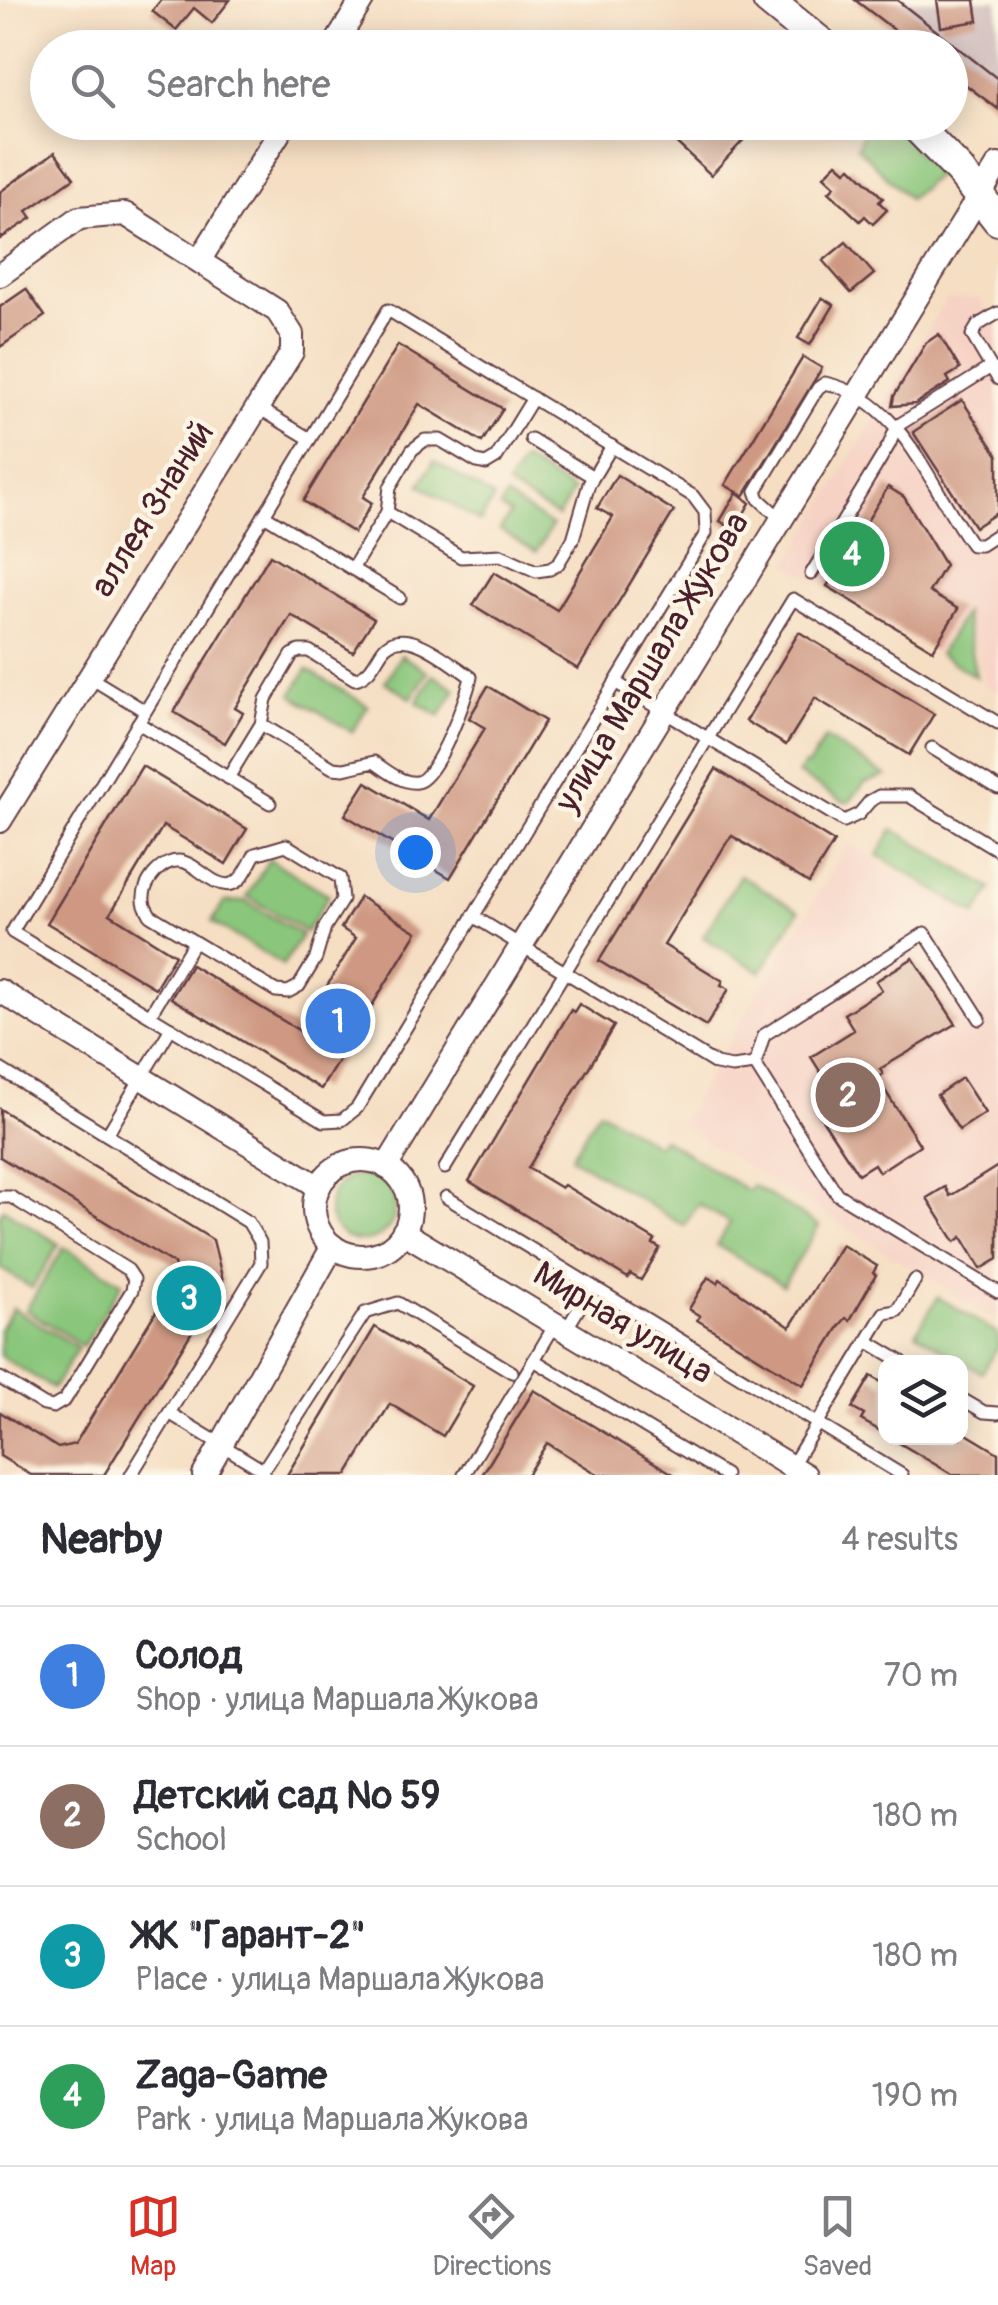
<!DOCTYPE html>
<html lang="en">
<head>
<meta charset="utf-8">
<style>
  body { margin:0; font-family:Pangolin,sans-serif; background:#f7f7f7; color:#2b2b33 }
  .controls { position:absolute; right:30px; bottom:30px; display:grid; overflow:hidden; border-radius:20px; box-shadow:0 5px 25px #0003 }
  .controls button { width:90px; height:90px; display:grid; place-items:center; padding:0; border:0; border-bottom:2px solid #e1e1e2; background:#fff; color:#2b2b33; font:50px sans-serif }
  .you { position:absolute; left:415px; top:852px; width:35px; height:35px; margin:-25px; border:8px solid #fff; border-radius:50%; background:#1a73e8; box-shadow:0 0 0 15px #1a73e833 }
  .badge { display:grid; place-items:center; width:65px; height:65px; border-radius:50%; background:#d93025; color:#fff; font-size:32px; font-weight:700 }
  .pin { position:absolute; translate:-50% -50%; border:5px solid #fff; box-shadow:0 2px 10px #0006 }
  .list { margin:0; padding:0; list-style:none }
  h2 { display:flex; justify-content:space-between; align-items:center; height:130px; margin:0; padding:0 40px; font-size:42px }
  h2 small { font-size:32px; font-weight:400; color:#7c7c81 }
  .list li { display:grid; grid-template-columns:65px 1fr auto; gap:30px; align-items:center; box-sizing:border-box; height:140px; padding:0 40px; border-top:2px solid #e1e1e2 }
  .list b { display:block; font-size:38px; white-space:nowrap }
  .list p { margin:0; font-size:32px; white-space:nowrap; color:#7c7c81 }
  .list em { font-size:32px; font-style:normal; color:#7c7c81 }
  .icon { flex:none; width:55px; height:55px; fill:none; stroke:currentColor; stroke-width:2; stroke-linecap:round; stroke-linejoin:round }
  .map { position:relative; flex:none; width:998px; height:1475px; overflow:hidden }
  .search { position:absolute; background:#fff; box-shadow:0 5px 25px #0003; left:30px; right:30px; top:30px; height:110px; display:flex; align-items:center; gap:25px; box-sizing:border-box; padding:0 35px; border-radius:55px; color:#7c7c81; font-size:38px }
  .sheet { height:690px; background:#fff }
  nav { display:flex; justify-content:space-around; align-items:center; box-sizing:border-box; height:140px; border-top:2px solid #e1e1e2; background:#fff; font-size:28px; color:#7c7c81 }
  nav a { display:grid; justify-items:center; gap:5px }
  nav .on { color:#d93025 }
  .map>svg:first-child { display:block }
  .built { fill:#f6d2c4 }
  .industrial { fill:#d1bfbe }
  .green { fill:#8ac67b; stroke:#6a7253; stroke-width:2.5 }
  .building { fill:#ce9882 }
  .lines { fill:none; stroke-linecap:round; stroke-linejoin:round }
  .lane-casing { stroke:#643c42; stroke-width:15 }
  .street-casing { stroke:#643c42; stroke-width:26 }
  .secondary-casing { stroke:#643c42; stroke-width:34 }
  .lane { stroke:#fff; stroke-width:11 }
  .street { stroke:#fff; stroke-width:22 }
  .secondary { stroke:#fff; stroke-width:30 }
  .labels { text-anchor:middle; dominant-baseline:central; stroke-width:9; stroke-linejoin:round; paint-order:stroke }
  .street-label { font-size:35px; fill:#4a1f2b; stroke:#fcf5e5 }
</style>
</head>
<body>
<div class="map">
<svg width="998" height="1475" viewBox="0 0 998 1475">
  <rect width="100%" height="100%" fill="#fcf5e5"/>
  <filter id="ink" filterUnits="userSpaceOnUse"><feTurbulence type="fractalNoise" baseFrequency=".01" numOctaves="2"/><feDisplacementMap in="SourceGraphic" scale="20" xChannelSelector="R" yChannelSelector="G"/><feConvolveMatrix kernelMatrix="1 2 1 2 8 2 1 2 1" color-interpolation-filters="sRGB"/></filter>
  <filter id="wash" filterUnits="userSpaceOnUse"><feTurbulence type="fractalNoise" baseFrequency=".0048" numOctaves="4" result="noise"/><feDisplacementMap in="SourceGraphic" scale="40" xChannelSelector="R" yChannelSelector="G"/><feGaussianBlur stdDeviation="2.25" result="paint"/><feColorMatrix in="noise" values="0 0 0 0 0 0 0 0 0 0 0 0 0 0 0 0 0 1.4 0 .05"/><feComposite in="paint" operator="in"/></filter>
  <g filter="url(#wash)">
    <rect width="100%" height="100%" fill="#f5dec2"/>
    <g class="built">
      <path d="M979 298 998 328V692L985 686 964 607 936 654 788 564 946 299Z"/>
      <path d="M849 843 998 931V1321L679 1125Z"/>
    </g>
    <path class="industrial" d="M855 0H998V104L950 48Z"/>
    <g class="green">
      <path d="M873 123H890L938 174 909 199 857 147 862 134Z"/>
      <path d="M523 460 573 491 558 517 507 486Z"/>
      <path d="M434 461 494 498 480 522 420 485Z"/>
      <path d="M506 497 552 526 536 552 500 530 510 514 500 508Z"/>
      <path d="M964 613 976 677 939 654Z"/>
      <path d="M401 655 428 672 411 698 385 682Z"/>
      <path d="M307 669 368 706 352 732 292 695Z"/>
      <path d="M433 675 456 689 440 716 417 702Z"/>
      <path d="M825 738 886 776 865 783 849 802H844L798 774 804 765 808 766Z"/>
      <path d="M893 829 992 889 976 915 878 855Z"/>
      <path d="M269 859 329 895 306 932 247 896Z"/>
      <path d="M740 875 799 911 761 972 703 937Z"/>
      <path d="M246 901 302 935 283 965 212 922 224 902Z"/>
      <path d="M599 1110 657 1145 662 1138 748 1191 752 1185 819 1226 783 1285 717 1245 730 1223 698 1204 684 1226 571 1157Z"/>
      <circle cx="362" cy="1208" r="33"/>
      <path d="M3 1209 59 1244 32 1288 0 1268V1214Z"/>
      <path d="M64 1247 122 1283 83 1346 26 1310Z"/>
      <path d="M938 1297 998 1334V1347L982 1373 916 1333Z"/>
      <path d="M13 1308 78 1348 53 1388 0 1356V1329Z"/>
    </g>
    <g id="blocks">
      <g class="building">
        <path d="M161 0H230L212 23 194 8 176 30 152 11Z"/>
        <path d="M855 0H897L998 79V109L950 73V48H918Z"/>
        <path d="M937 0H975L978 21 941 27Z"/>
        <path d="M654 122H735L748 135 711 175Z"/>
        <path d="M55 152 74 178 27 211 32 218 0 239V192Z"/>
        <path d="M837 163 846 171 851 167 883 198 879 202 887 210 873 224 865 216 860 221 829 192 835 186 824 176Z"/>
        <path d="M846 242 874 274 851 293 823 261Z"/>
        <path d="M26 289 45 316 0 347V307Z"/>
        <path d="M822 298 834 305 810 345 798 338Z"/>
        <path d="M939 334 960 369 947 377 950 382 915 404 892 406 894 396 926 343Z"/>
        <path d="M398 345 503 409 482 442 419 404 363 497 372 503 354 533 303 501Z"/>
        <path d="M803 357 822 368 744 496 725 485Z"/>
        <path d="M962 400 998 455V512L975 527 913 432Z"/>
        <path d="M617 475 674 511 578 669 473 605 494 572 557 610 613 517 597 508Z"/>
        <path d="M888 487 904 497 945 565 929 592 958 609 933 650 827 586Z"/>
        <path d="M737 492 750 503 734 530 720 521Z"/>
        <path d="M270 555 374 619 353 652 291 615 235 708 243 713 225 743 174 712Z"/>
        <path d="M799 632 934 714 909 755 815 698 786 745 746 721Z"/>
        <path d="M488 686 545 721 450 878 345 815 366 782 429 820 485 728 469 718Z"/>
        <path d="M142 766 247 829 226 864 163 826 110 914 175 955 155 988 47 923Z"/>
        <path d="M716 769 834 842 809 883 732 836 727 842 664 945 723 981 721 985 729 989 706 1026 599 961Z"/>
        <path d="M360 897 417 932 321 1089 171 998 191 965 300 1031 356 938 341 928Z"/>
        <path d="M913 958 956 1024 880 1069 883 1074 877 1078 920 1145 879 1172 874 1164 858 1174 818 1113 838 1100 811 1057 854 1030 844 1014 882 990 876 981Z"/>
        <path d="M579 1004 614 1026 528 1168 561 1188 564 1185 655 1240 653 1244 660 1248 641 1280 630 1274 628 1278 469 1181 571 1010 574 1012Z"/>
        <path d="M962 1078 985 1113 959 1130 937 1095Z"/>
        <path d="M0 1109 213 1240 223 1281 104 1475H31L0 1456V1412L58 1448 75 1444 177 1277 174 1264 0 1157Z"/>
        <path d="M998 1166V1259L981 1269 962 1237 955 1242 927 1198 945 1187 950 1196Z"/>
        <path d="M842 1245 877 1266 873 1273 876 1275 850 1320 846 1318 840 1325 803 1385 697 1320 700 1316 689 1309 708 1277 718 1283 720 1279 790 1327Z"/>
        <path d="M375 1327 473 1386 443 1436 390 1404 347 1475H287Z"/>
        <path d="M871 1376 886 1385V1434L861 1420 864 1415 852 1408Z"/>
        <path d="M534 1390 638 1453 675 1475H599L547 1443 527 1475H482Z"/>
        <path d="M960 1430 998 1453V1475H953L891 1438H960Z"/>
      </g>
    </g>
  </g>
  <g filter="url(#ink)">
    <use href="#blocks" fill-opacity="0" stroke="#643c42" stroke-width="2.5"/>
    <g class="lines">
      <defs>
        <g id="lane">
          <path d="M388 310 693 496 705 512 706 533 357 1108 342 1120 324 1121 12 932Z"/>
          <path d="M998 313 978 325 972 335 998 379"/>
          <path d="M257 407 310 439"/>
          <path d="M531 439 593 477"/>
          <path d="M387 512 461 557 501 555 536 571 550 569 558 564 573 539 589 484 612 446"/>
          <path d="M264 515 400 598"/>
          <path d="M781 519 759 499 756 491 818 388 825 383C904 400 929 487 972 545H981L998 534"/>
          <path d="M352 569 387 512 390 487 412 450 425 440H440L477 462 486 464 496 458 533 398"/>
          <path d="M811 574 889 445 897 426 991 367"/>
          <path d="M89 677 145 711"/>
          <path d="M615 682 844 821 859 814 870 801 879 796H909L998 850"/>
          <path d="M138 723 270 803"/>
          <path d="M932 748 998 788"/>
          <path d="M228 778 261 724 266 699 292 655 299 651H309L355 679C370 675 374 663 382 651 403 621 450 663 471 677 467 697 437 779 417 782 402 784 386 770 374 762L344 769 333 768 261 724"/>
          <path d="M286 845 340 878 342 900 325 927 316 958 299 986 288 992 276 991 150 915C148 910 144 906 144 900 142 882 164 856 184 862 199 866 215 889 232 884 243 881 250 863 255 854Z"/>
          <path d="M473 916 716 1064 732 1067 755 1064"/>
          <path d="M150 1015 194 942"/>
          <path d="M755 1064 837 1194 998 1292"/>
          <path d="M755 1064 764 1035 925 933 980 1019"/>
          <path d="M0 1069 248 1222 260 1242 261 1263 131 1475"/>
          <path d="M107 1135 171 1028"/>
          <path d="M445 1168 793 599 998 723"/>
          <path d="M0 1197H11L128 1270 134 1279 132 1290 65 1400 53 1407 44 1405 0 1378"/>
          <path d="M446 1197 902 1475"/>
          <path d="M556 1323 534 1360 725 1475"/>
          <path d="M566 1330 592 1286"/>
          <path d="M867 1341 902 1362"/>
          <path d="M960 1398 984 1412 998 1413"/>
          <path d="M169 1413 263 1470 260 1475"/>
          <path d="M791 1467 884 1313 897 1311 915 1280"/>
          <path d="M263 1470 365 1313 398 1303 512 1372"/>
          <path d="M464 1475 534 1360"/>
        </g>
        <g id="street">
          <path d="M333 48 362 0"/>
          <path d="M199 261 286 122"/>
          <path d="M0 275 79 218 125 214 277 311 292 334V352L0 821"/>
          <path d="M0 991 319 1187"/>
          <circle cx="362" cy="1208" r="48"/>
          <path d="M386 1167 998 165"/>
          <path d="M403 1232 805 1475"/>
          <path d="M204 1475 333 1246"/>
        </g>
        <g id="secondary">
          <path d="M768 0 827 48"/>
          <path d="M912 122 959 170 998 220"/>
        </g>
      </defs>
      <use href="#lane" class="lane-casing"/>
      <use href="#street" class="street-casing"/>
      <use href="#secondary" class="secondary-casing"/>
      <use href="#lane" class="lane"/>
      <use href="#street" class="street"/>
      <use href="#secondary" class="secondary"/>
    </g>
  </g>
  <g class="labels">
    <g class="street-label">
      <text transform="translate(152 509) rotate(-58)">аллея Знаний</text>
      <text transform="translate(652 662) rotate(-59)">улица Маршала Жукова</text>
      <text transform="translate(623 1323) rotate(31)">Мирная улица</text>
    </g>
  </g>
</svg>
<div class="controls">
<button><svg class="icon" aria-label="layers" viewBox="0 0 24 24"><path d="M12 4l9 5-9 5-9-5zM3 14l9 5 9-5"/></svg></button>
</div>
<div class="you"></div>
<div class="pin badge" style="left:338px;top:1021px;background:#3f7fe0">1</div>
<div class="pin badge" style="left:848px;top:1095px;background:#8d6e63">2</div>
<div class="pin badge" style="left:189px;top:1298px;background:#0f9aa8">3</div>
<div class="pin badge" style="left:852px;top:554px;background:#2e9e5b">4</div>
<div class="search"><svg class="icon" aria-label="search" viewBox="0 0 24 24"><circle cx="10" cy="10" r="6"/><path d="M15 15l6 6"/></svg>Search here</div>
</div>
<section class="sheet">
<h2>Nearby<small>4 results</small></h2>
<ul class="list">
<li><span class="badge" style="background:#3f7fe0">1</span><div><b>Солод</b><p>Shop · улица Маршала Жукова</p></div><em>70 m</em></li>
<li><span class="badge" style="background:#8d6e63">2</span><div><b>Детский сад № 59</b><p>School</p></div><em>180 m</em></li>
<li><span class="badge" style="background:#0f9aa8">3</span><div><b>ЖК &quot;Гарант-2&quot;</b><p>Place · улица Маршала Жукова</p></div><em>180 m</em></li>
<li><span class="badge" style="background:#2e9e5b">4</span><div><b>Zaga-Game</b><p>Park · улица Маршала Жукова</p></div><em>190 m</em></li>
</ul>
</section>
<nav>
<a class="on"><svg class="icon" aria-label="map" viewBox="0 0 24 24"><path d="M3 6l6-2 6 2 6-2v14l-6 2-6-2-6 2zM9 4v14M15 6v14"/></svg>Map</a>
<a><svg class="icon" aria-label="directions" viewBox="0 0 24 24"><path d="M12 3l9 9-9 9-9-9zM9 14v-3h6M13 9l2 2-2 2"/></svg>Directions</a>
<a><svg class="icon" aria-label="saved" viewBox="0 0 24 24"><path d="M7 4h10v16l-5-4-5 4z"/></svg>Saved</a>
</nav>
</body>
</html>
